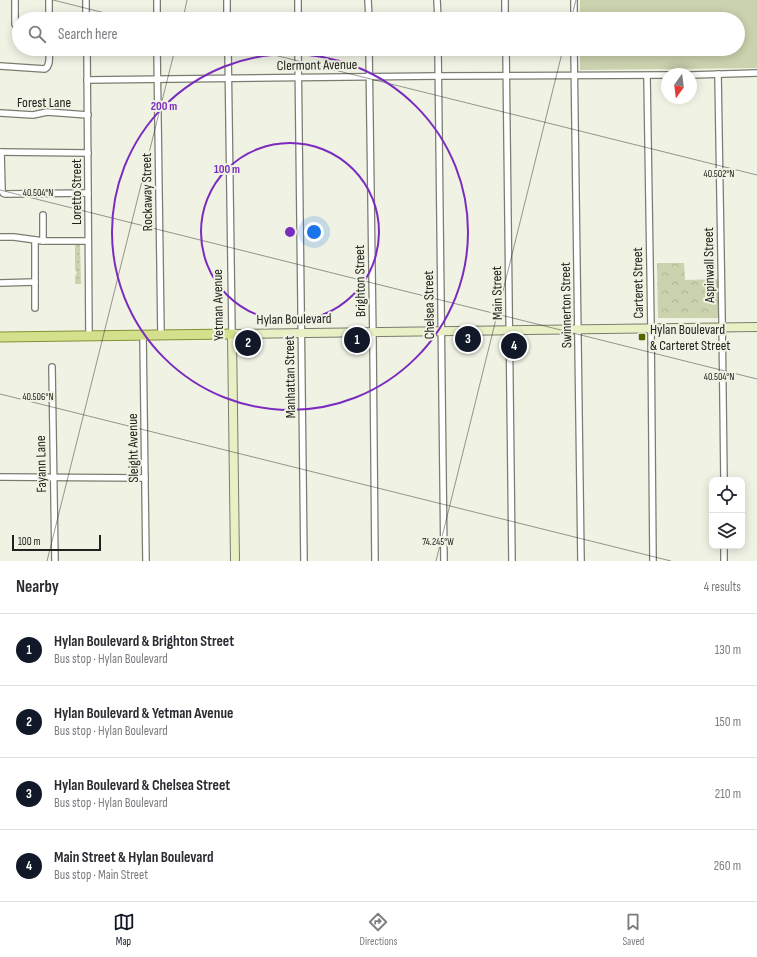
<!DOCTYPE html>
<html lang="en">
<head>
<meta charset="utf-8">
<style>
  body { margin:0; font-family:"Sofia Sans Condensed",sans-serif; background:#f7f7f7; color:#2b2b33 }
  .controls { position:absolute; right:12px; bottom:12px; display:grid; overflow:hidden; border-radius:8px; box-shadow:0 2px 10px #0003 }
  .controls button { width:36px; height:36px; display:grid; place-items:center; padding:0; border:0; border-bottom:1px solid #e1e1e2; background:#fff; color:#2b2b33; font:20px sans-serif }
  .compass { position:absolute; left:661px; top:68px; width:36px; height:36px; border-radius:50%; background:#fff; box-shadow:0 2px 10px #0003; rotate:194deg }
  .scale { position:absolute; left:12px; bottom:10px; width:89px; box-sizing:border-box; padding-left:4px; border:2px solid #21221d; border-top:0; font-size:11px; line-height:14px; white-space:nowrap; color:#21221d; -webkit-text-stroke:3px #f0f3e4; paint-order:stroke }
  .you { position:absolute; left:314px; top:232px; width:14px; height:14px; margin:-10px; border:3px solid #fff; border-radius:50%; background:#1a73e8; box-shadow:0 0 0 6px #1a73e833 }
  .badge { display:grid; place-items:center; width:26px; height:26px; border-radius:50%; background:#111827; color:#fff; font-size:13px; font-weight:700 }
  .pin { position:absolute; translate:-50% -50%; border:2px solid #fff; box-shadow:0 1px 4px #0006 }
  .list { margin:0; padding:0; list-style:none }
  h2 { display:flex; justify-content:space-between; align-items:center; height:52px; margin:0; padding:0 16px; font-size:17px }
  h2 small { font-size:13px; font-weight:400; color:#7c7c81 }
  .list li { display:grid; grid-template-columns:26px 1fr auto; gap:12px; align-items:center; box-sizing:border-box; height:72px; padding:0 16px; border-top:1px solid #e1e1e2 }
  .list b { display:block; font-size:15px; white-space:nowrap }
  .list p { margin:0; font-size:13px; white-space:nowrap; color:#7c7c81 }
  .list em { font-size:13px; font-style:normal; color:#7c7c81 }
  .icon { flex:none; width:22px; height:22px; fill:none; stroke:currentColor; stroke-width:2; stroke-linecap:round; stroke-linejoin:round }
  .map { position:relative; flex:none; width:757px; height:561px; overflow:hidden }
  .search { position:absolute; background:#fff; box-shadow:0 2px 10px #0003; left:12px; right:12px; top:12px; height:44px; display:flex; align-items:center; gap:10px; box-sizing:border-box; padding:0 14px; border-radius:22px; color:#7c7c81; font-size:15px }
  .sheet { height:340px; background:#fff }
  nav { display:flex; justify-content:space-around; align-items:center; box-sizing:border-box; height:56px; border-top:1px solid #e1e1e2; background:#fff; font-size:11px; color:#7c7c81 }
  nav a { display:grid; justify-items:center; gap:2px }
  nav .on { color:#111827 }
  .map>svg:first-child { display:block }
  .grass { fill:url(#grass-dots) }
  .forest { fill:url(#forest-crowns) }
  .green { fill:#cbd2ae }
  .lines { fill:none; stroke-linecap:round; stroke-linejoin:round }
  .street-casing { stroke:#797c6f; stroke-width:8 }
  .secondary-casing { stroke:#797c6f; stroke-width:10 }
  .primary-casing { stroke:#849034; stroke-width:11 }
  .street { stroke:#fff; stroke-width:5.5 }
  .secondary { stroke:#eaf0c6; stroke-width:8 }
  .primary { stroke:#d5e08c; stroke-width:9 }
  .ticks { fill:none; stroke:#21221d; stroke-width:1; stroke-opacity:0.45 }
  .ring { fill:none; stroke:#7b2cbf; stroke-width:2 }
  .poi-dot { fill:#586302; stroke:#f0f3e4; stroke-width:1.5 }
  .labels { text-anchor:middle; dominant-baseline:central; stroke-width:4; stroke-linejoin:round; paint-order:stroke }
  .street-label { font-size:14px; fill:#21221d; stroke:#f0f3e4 }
  .poi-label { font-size:14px; fill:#21221d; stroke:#f0f3e4; text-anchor:start }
  .ticks-label { font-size:10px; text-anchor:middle; fill:#21221d; stroke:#f0f3e4; stroke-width:4; stroke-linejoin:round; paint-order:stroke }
  .centre { fill:#7b2cbf; stroke:#f0f3e4; stroke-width:2 }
  .ring-label { font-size:12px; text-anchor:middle; font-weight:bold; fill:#7b2cbf; stroke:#f0f3e4; stroke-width:4; stroke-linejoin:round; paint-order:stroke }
</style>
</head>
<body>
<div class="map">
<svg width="757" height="561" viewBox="0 0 757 561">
  <defs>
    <pattern id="grass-dots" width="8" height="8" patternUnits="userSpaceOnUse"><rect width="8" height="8" fill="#cbd2ae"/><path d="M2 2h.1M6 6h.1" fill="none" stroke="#aeb495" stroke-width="1.8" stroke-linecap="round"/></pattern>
    <pattern id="forest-crowns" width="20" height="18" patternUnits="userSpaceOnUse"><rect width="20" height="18" fill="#cbd2ae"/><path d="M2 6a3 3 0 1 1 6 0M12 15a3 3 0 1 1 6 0" fill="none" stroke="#aeb495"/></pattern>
  </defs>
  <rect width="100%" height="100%" fill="#f0f3e4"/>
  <path class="grass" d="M75 245H80L81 284H75V276L77 273 75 270Z"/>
  <path class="forest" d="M657 263H684L685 280 718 279 719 318H658Z"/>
  <path class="green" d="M580 0H757V68L580 70V49H738V19H580Z"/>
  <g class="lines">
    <defs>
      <g id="street">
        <path d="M15 0V24L17 27 19 29"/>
        <path d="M49 0V19"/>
        <path d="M86 0V19"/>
        <path d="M157 0V19"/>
        <path d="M227 0V19"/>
        <path d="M298 0V19"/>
        <path d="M368 0 369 19"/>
        <path d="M437 0 438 19"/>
        <path d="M505 0V19"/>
        <path d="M574 0V19"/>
        <path d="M87 49 89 336"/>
        <path d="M157 49 161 335"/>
        <path d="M228 49 232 334"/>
        <path d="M298 49 304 561"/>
        <path d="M369 49 373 342 375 561"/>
        <path d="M438 49 444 561"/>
        <path d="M506 49 512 561"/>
        <path d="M574 49 581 561"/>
        <path d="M0 66 45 69C51 65 49 56 49 49"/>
        <path d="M718 74 722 316 724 480"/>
        <path d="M691 75 757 73"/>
        <path d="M647 76 651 328 653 561"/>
        <path d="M87 80 438 76 667 75"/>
        <path d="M0 113 33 115 47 112 88 115"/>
        <path d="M0 152 88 153"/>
        <path d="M1 152 2 190 3 193 5 194 88 193"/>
        <path d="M43 215V241"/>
        <path d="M0 237H14L43 241H88"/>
        <path d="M35 240V308"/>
        <path d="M0 283 35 282"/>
        <path d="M143 335 146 561"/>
        <path d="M52 367 55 561"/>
        <path d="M0 477 145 478"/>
        <path d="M724 546V561"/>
      </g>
      <path id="secondary" d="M235 561 232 334 757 327"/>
      <path id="primary" d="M0 337 232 334"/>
    </defs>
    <use href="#street" class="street-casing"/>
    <use href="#secondary" class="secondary-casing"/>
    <use href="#primary" class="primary-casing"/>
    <use href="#street" class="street"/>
    <use href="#secondary" class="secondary"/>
    <use href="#primary" class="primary"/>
  </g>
  <path class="ticks" d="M53 0 129 19M183 19 187 0M571 19 576 0M250 49 757 175M0 190 757 379M0 394 671 561M47 561 175 49M436 561 563 49"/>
  <g class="ring">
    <circle cx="290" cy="232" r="89"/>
    <circle cx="290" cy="232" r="178"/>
  </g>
  <rect class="poi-dot" x="638" y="333" width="8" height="8" rx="2"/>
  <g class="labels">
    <g class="street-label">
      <text transform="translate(317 65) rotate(-1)">Clermont Avenue</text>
      <text x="44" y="102">Forest Lane</text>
      <text transform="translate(76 192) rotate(-90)">Loretto Street</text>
      <text transform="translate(147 192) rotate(-91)">Rockaway Street</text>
      <text transform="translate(709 265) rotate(-91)">Aspinwall Street</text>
      <text transform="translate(360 281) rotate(-91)">Brighton Street</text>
      <text transform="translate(638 283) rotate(-91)">Carteret Street</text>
      <text transform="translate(497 293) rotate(-91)">Main Street</text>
      <text transform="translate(218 305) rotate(-91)">Yetman Avenue</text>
      <text transform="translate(429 305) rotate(-91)">Chelsea Street</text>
      <text transform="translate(566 305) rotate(-91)">Swinnerton Street</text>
      <text transform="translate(294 319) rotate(-1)">Hylan Boulevard</text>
      <text transform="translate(290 377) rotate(-91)">Manhattan Street</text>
      <text transform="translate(133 448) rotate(-91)">Sleight Avenue</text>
      <text transform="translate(41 464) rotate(-91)">Fayann Lane</text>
    </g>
    <g class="poi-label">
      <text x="650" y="329">Hylan Boulevard<tspan x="650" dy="16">&amp; Carteret Street</tspan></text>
    </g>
  </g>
  <g class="ticks-label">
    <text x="719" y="177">40.502°N</text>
    <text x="38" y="196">40.504°N</text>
    <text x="719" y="380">40.504°N</text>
    <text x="38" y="400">40.506°N</text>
    <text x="438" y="545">74.245°W</text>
  </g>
  <circle cx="290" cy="232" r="6" class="centre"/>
  <g class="ring-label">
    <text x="164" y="110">200 m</text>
    <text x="227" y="173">100 m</text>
  </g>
</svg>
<div class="controls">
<button><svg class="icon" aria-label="locate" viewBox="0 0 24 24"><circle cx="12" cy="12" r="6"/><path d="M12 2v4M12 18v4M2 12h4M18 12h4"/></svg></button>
<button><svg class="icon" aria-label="layers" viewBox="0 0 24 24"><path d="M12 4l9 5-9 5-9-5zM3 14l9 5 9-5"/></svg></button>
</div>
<svg class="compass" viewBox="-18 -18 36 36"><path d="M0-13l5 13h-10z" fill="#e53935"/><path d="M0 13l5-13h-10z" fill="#7c7c81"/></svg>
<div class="scale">100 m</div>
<div class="you"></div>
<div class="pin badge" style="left:357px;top:340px">1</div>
<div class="pin badge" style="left:248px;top:343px">2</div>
<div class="pin badge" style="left:468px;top:339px">3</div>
<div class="pin badge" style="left:514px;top:346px">4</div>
<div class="search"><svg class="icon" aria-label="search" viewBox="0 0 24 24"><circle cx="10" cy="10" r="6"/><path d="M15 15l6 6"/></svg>Search here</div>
</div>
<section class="sheet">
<h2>Nearby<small>4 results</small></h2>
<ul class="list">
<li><span class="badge">1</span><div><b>Hylan Boulevard &amp; Brighton Street</b><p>Bus stop · Hylan Boulevard</p></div><em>130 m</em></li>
<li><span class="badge">2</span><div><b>Hylan Boulevard &amp; Yetman Avenue</b><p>Bus stop · Hylan Boulevard</p></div><em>150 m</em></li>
<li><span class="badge">3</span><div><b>Hylan Boulevard &amp; Chelsea Street</b><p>Bus stop · Hylan Boulevard</p></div><em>210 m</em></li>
<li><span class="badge">4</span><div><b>Main Street &amp; Hylan Boulevard</b><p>Bus stop · Main Street</p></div><em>260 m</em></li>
</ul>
</section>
<nav>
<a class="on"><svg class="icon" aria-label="map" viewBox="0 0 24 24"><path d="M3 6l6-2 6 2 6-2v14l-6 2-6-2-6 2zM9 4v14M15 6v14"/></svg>Map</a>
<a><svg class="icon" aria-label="directions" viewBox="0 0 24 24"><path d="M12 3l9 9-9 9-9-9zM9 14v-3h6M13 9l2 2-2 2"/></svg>Directions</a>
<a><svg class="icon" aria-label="saved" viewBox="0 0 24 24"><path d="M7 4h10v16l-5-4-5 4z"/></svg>Saved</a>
</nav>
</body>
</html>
